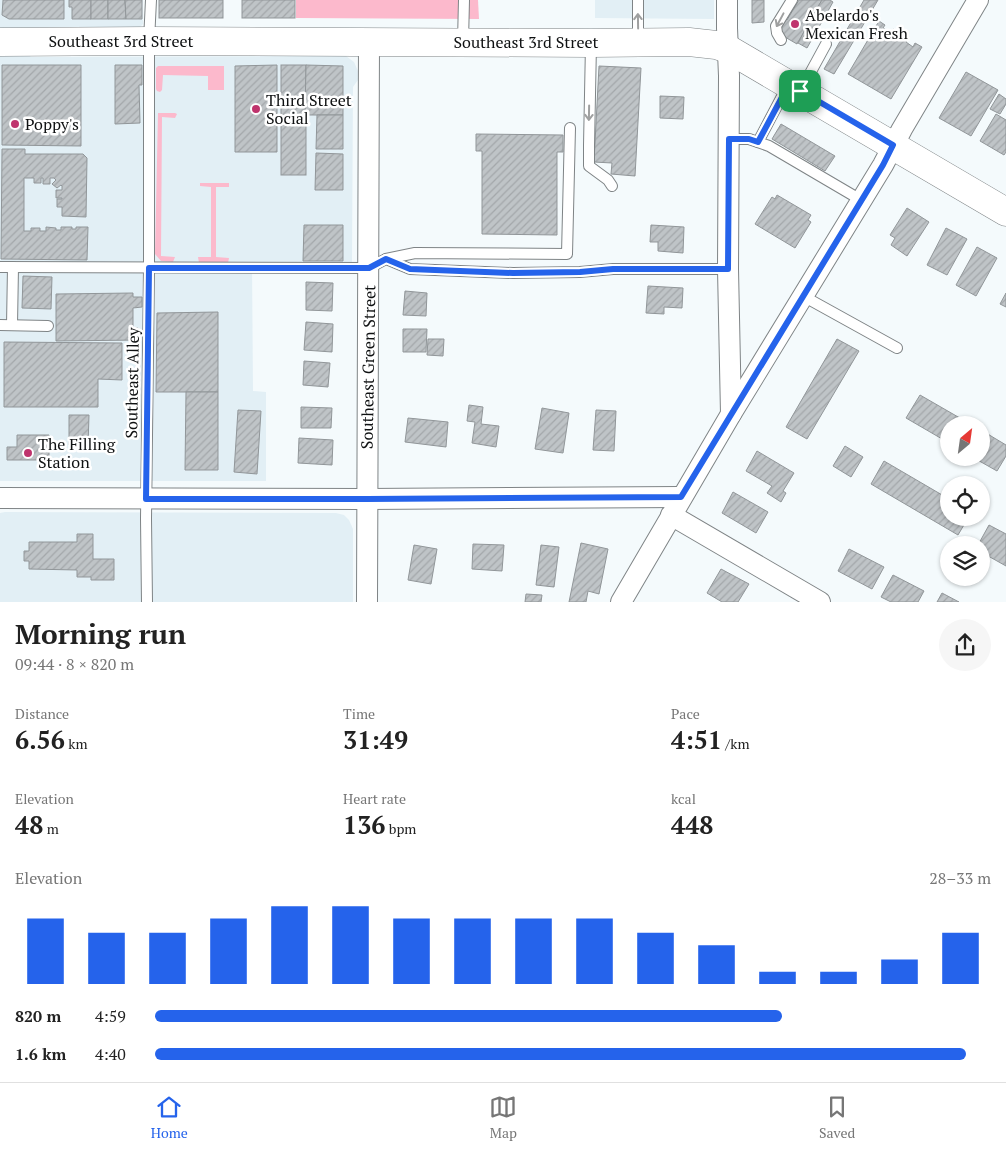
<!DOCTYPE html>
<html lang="en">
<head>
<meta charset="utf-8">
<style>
	body { margin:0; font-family:"PT Serif",serif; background:#f6f6f6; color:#222; height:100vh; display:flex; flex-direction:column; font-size:19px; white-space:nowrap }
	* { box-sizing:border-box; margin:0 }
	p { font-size:16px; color:#767676 }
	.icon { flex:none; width:28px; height:28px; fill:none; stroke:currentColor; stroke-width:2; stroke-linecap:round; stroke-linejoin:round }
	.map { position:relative; height:602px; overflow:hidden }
	.panel { display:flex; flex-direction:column; background:#fff; flex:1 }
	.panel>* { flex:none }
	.needle { width:32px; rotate:29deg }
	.tools { position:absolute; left:940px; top:416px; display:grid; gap:10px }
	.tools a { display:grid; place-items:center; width:50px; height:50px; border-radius:50%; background:#fff; box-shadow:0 1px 4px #0004; font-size:25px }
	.pin { position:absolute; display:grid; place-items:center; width:42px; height:42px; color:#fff; margin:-21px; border-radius:10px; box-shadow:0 2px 8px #0006 }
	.round { display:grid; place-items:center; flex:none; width:52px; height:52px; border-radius:26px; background:#f6f6f6 }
	.overview { display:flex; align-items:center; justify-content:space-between; height:85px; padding:0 15px }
	h1 { font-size:28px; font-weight:800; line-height:38px }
	.stats { display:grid; grid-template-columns:repeat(3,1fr); gap:8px; height:85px; padding:5px 15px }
	.stats div { display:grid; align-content:center }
	.stats b { font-size:25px; font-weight:800 }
	.stats small { font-size:14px; font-weight:400 }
	.stats p { font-size:14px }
	.chart { height:140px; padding:10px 15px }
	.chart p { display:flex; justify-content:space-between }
	.chart svg { width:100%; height:90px; margin-top:5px; stroke:#2563eb; stroke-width:6 }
	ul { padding:0 15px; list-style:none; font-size:16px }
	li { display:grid; grid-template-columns:80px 60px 1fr; align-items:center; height:38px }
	li i { height:12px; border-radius:6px; background:#2563eb }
	.dock { display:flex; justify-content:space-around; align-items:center; height:70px; border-top:1px solid #e0e0e0; background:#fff; font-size:14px; color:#767676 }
	.dock a { display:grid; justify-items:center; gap:2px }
	.dock .current { color:#2563eb }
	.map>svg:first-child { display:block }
</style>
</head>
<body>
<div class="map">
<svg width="1006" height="602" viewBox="0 0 1006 602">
	<defs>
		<pattern id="building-hatch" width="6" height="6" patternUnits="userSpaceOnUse" patternTransform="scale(1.25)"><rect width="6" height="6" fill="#bfc4c7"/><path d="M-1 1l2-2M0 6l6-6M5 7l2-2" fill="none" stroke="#a3a7aa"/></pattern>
	</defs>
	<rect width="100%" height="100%" fill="#f4fafc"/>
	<g fill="#e2eff5">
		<polygon points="0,0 143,0 143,24 140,27 34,28 29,32 2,29 0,28"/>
		<polygon points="595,0 714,0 714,19 595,18"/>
		<polygon points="328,52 342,54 346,56 354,62 358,71 358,80 353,87 352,262 252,264 253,391 266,392 266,481 0,481 0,56 2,55 26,53 31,57 322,56"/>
		<polygon points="5,512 336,513 344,515 349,520 353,529 353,602 0,602 0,513"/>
	</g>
	<g fill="#fcb9cc">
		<polygon points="296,0 478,0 479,19 296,18"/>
		<polygon points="158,66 224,66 224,90 208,90 208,76 163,75 162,90 160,92 157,91 156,89 156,68"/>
		<polygon points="158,113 175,113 177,114 175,118 162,117 161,256 175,257 173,262 161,261 155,254"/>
		<polygon points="200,183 229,183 229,187 216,187 216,257 229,258 228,263 199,263 198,257 211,257 211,187 200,186"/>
	</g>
	<g fill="url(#building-hatch)" stroke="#919699">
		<polygon points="3,0 64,0 64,19 9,19 2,15"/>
		<polygon points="69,0 91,0 91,19 72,19 72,7 69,7"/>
		<rect x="91" y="0" width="17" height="19"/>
		<polygon points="108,0 125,0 126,19 108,19"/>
		<polygon points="125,0 142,0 142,19 126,19"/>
		<rect x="159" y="0" width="64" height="18"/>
		<rect x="242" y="0" width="53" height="18"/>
		<polygon points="752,0 764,0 764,22 752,23"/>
		<polygon points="799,0 822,0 804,30 805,30 797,44 778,33 786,19 787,20"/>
		<polygon points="822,0 830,0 833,2 807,48 798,43 805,30 804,30"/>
		<polygon points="864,0 878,0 834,74 824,69"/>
		<polygon points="879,21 885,25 883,28 891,33 893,29 908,38 906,42 913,47 915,43 922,47 891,99 848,74"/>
		<polygon points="2,65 81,65 81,146 2,145"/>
		<polygon points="115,65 142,65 142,85 139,85 140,123 115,124"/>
		<polygon points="277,65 277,152 235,152 235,66"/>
		<rect x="281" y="65" width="25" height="110"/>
		<polygon points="306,65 343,66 343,115 305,115"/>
		<polygon points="599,66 641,68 635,176 611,174 612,163 594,162"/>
		<polygon points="966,72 998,90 971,136 939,118"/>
		<polygon points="999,94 1006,99 1006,104 1000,114 990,109"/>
		<polygon points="660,96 684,97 683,119 660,118"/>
		<polygon points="996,114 1006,120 1006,152 1004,155 980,141"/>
		<polygon points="317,115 343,115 343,149 316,149"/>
		<polygon points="781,124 835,156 825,171 772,139"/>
		<polygon points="476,134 563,135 563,152 557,152 557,235 482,234 482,151 476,151"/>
		<polygon points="2,149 25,149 25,154 83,154 87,158 86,217 62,216 62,207 57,207 57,199 62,199 62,198 56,198 56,190 62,190 62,186 61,185 57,188 52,184 56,180 54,178 50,178 50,184 43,184 43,178 41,178 41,183 34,183 34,178 24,178 24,231 31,231 31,228 40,228 40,231 46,231 46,227 56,228 56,230 61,230 61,227 72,227 72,229 76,229 76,227 88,227 87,260 1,259"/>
		<polygon points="316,153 343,154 343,190 315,190"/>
		<polygon points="777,195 811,215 808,220 811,222 795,248 755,224 772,197 775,199"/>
		<polygon points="907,208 929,222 907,256 891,245 895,238 890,235"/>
		<polygon points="304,225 343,225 343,261 303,261"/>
		<polygon points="651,225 684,227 683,253 658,251 658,242 650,242"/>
		<polygon points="946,228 967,239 947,275 927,265"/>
		<polygon points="977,247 997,258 976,296 956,285"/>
		<polygon points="23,276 52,277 51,309 22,308"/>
		<polygon points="306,282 333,283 332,311 306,310"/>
		<polygon points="648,286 683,288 682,308 664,307 664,314 646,313"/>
		<polygon points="405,291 427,293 426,316 403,315"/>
		<polygon points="133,293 133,297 142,297 142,307 133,308 133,328 138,328 139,340 56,341 56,294"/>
		<polygon points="1006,293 1006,307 1000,304"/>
		<polygon points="218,312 218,392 156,392 157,313"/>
		<polygon points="306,322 333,324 332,352 304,350"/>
		<polygon points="403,329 427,329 426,352 403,352"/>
		<polygon points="428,339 444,339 443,356 427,355"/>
		<polygon points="837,339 859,351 807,439 786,427"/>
		<polygon points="4,342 122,343 122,380 98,379 98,407 4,407"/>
		<polygon points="304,361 330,363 328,387 303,385"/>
		<polygon points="186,392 218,392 218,470 185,470"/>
		<polygon points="920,395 972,425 949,425 949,443 906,418"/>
		<polygon points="469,405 483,407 481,424 499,426 496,447 472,443 475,422 467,421"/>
		<polygon points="301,407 332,408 331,428 301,428"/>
		<polygon points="542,408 569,413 563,453 535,449"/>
		<polygon points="238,410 261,411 257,474 234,472"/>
		<polygon points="596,410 616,411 614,451 593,450"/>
		<polygon points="69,415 89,415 88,446 69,445"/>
		<polygon points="408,418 448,422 446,447 405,442"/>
		<polygon points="981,430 1006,445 1006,456 997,471 974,458 981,458"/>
		<polygon points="17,435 49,435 49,460 7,460 7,447 17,447"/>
		<polygon points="299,438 333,440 332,465 298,463"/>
		<polygon points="845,446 863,457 851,477 833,466"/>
		<polygon points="757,451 794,473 783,491 786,493 781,502 767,493 772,486 746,471"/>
		<polygon points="884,461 949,499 949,518 968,518 958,535 871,484"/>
		<polygon points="733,492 768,512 756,533 722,513"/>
		<polygon points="989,525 1006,534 1006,566 981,552 981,545 978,545"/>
		<polygon points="77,534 93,534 93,559 114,559 114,580 91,580 91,577 77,577 77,570 29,569 29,561 24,561 24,551 29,551 29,542 77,542"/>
		<polygon points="581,543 608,549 599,594 588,591 586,602 569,602"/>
		<polygon points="473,544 504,545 502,571 472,569"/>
		<polygon points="414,545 437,549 431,584 408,580"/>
		<polygon points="541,545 559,547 554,587 536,585"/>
		<polygon points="849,549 884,567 872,589 838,571"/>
		<polygon points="721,569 749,584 738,602 722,602 707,593"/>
		<polygon points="893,575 924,591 918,602 891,602 881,597"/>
		<polygon points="942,593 959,602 937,602"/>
		<polygon points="526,594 542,595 541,602 525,602"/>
	</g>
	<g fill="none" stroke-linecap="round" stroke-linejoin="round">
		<g stroke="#7f8486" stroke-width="12">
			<g id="service">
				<polyline points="638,0 638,42"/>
				<polyline points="781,40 777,33 776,26 792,0"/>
				<polyline points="463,41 464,0"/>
				<polyline points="591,44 589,145 589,166 608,180 612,186"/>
				<polyline points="801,90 826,44"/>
				<polyline points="729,139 749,139 769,146 861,200"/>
				<polyline points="758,142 788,85"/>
				<polyline points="386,259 415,253 567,254 570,128"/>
				<polyline points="0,267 369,268 386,259 410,269 513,273 580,272 613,269 728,269"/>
				<polyline points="803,296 897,348"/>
				<polyline points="0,325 48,326"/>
				<polyline points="12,325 13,267"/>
				<polyline points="147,602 146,519 149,268 149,41 151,0"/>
			</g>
		</g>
		<g stroke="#7f8486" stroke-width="22">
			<g id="minor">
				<polyline points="727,0 727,28 729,76 728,269 731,414"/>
				<polyline points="0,498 367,499 681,497"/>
				<polyline points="671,515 820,602"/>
				<polyline points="367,602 369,42"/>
				<polyline points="621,602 731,414 883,165 902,129 978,0"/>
			</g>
		</g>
		<g stroke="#7f8486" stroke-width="29">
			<polyline id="secondary" points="0,42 150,41 591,43 689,42 716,45 728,49 1006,212"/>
		</g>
		<use href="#service" stroke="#fff" stroke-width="10"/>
		<use href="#minor" stroke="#fff" stroke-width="20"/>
		<use href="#secondary" stroke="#fff" stroke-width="28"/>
	</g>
	<defs><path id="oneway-shaft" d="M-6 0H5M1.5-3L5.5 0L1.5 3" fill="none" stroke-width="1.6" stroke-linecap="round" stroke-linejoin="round" transform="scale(1.25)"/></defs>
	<g stroke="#9fa0a0">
		<use href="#oneway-shaft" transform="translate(780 20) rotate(118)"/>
		<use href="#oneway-shaft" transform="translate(638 21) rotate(-91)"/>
		<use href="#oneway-shaft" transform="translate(589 113) rotate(91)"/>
	</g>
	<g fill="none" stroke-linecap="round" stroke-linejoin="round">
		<g stroke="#fff" stroke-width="10">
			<polygon id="route" points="789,84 893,145 883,165 681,497 367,499 146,499 149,268 369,268 386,259 410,269 513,273 580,272 613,269 728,269 729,139 749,139 758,142"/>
		</g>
		<use href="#route" stroke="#2563eb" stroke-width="6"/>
	</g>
	<g fill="#bf346d" stroke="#fff" stroke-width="2">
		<circle cx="795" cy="24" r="5"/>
		<circle cx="256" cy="109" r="5"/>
		<circle cx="15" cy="124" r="5"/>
		<circle cx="28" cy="453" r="5"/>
	</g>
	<g text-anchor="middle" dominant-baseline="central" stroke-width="5" stroke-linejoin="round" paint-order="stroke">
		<g font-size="16" fill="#0f1112" stroke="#fff" text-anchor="start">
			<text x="805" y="15">Abelardo's<tspan x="805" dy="18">Mexican Fresh</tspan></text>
			<text x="266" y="100">Third Street<tspan x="266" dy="18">Social</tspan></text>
			<text x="25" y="124">Poppy's</text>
			<text x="38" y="444">The Filling<tspan x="38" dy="18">Station</tspan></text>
		</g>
		<g font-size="16" fill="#0f1112" stroke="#fff">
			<text x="121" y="41">Southeast 3rd Street</text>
			<text x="526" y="42">Southeast 3rd Street</text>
			<text transform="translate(368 367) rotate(-89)">Southeast Green Street</text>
			<text transform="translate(132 383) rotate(-89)">Southeast Alley</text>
		</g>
	</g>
</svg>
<div class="tools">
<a><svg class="needle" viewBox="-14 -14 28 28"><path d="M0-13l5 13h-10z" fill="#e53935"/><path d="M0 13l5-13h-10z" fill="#767676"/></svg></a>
<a><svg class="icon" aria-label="locate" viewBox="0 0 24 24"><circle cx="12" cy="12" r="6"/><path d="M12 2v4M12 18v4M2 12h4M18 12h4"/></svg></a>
<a><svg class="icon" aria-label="layers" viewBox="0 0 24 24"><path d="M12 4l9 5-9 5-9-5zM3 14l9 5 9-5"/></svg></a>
</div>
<div class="pin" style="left:800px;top:91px;background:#1e9e55"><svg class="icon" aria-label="arrive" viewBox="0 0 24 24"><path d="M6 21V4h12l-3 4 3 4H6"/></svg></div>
</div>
<section class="panel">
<div class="overview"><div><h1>Morning run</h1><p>09:44 · 8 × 820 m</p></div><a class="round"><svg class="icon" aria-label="share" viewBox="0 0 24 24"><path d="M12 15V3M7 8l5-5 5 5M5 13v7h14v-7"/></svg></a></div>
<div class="stats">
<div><p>Distance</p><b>6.56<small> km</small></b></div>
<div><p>Time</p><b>31:49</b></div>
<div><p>Pace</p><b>4:51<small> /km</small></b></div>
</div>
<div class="stats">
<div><p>Elevation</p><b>48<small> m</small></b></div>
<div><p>Heart rate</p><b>136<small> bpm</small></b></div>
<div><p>kcal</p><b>448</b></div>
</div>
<div class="chart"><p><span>Elevation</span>28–33 m</p>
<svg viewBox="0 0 160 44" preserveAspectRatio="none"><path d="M5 44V12M15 44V19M25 44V19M35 44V12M45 44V6M55 44V6M65 44V12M75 44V12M85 44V12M95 44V12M105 44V19M115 44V25M125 44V38M135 44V38M145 44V32M155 44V19"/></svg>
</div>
<ul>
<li><b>820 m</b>4:59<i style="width:75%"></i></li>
<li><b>1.6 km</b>4:40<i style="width:97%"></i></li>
</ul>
</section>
<nav class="dock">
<a class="current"><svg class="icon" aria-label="home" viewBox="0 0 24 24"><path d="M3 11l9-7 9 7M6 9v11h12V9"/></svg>Home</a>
<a><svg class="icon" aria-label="map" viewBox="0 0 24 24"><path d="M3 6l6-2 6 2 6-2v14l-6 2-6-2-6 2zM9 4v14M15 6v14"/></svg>Map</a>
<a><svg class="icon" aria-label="saved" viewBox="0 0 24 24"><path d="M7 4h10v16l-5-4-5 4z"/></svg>Saved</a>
</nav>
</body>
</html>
